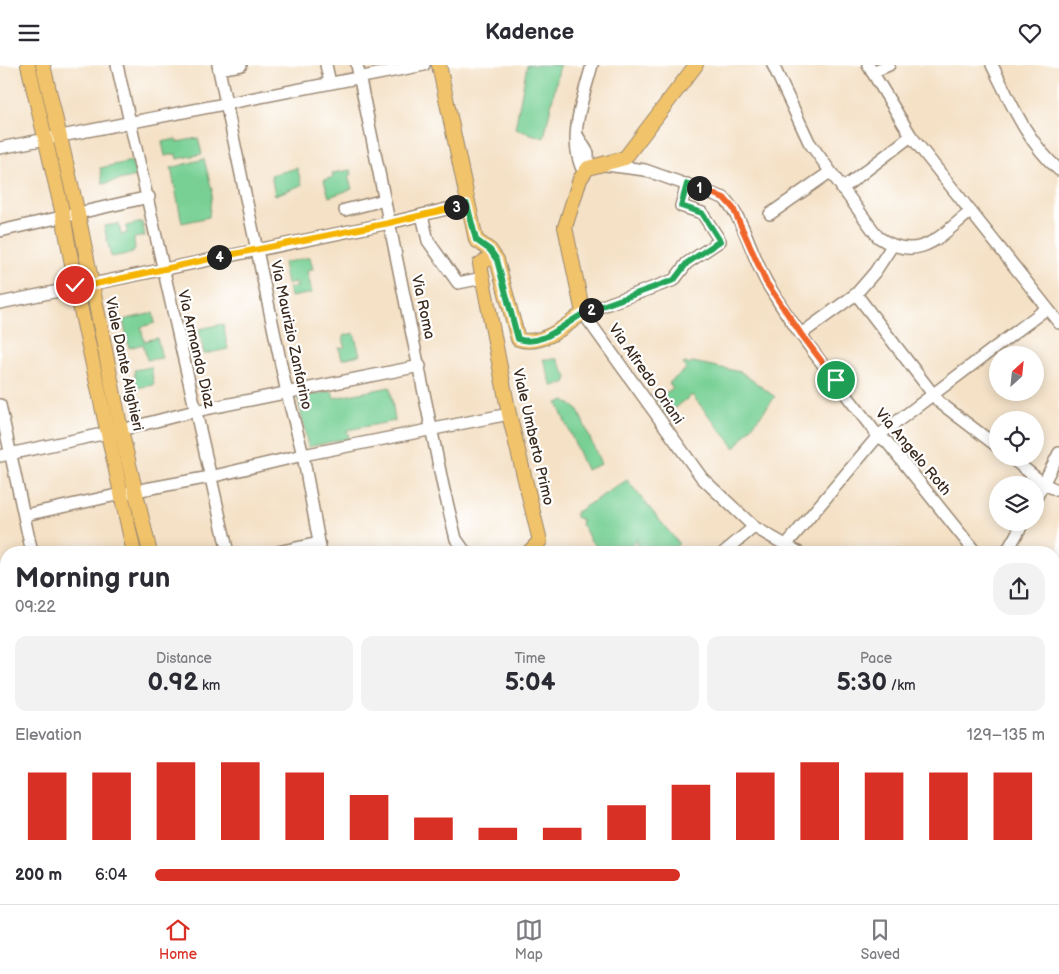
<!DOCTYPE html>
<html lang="en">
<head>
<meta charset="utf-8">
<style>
	body { margin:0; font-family:"Balsamiq Sans",sans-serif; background:#f2f2f3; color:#2b2b33; height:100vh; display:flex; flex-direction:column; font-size:19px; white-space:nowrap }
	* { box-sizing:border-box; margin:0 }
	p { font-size:16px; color:#7c7c81 }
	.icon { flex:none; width:28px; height:28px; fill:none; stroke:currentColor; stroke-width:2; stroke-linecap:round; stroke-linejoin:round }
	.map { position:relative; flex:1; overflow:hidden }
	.details { position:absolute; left:0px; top:481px; width:1060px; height:359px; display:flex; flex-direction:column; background:#fff; border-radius:20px 20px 0 0; box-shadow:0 2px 12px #0003 }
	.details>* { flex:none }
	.needle { width:32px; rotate:27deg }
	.controls { position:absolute; left:989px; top:281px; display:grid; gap:10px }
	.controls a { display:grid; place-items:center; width:55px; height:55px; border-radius:50%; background:#fff; box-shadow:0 2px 12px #0003; font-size:25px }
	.pin { position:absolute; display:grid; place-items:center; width:42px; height:42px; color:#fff; margin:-21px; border:2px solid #fff; border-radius:50%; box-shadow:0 1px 5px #0007 }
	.km { position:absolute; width:25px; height:25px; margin:-12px; border-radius:50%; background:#222; color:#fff; font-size:14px; line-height:25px; text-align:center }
	.round { display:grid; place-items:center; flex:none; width:52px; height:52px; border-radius:20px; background:#f2f2f3 }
	.summary { display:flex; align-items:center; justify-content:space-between; height:85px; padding:0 15px }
	h1 { font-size:28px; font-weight:600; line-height:38px }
	.stats { display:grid; grid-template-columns:repeat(3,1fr); gap:8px; height:85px; padding:5px 15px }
	.stats div { display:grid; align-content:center; border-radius:12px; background:#f2f2f3; text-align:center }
	.stats b { font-size:25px; font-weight:600 }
	.stats small { font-size:14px; font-weight:400 }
	.stats p { font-size:14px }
	.chart { height:140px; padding:10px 15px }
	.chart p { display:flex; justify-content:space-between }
	.chart svg { width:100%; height:90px; margin-top:5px; stroke:#d93025; stroke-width:6 }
	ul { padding:0 15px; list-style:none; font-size:16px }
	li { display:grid; grid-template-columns:80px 60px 1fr; align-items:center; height:38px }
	li i { height:12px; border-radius:6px; background:#d93025 }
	header { display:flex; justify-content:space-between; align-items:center; height:65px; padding:0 15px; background:#fff; font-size:22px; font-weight:600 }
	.tab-bar { display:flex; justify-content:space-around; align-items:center; height:70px; border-top:1px solid #e1e1e2; background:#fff; font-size:14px; color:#7c7c81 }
	.tab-bar a { display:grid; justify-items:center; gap:2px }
	.tab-bar .active { color:#d93025 }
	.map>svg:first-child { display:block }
</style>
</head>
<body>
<header><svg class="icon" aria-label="menu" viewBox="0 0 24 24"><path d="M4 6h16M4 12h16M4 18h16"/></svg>Kadence<svg class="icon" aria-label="heart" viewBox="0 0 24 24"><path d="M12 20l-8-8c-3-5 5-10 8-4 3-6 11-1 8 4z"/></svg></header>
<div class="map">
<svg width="1059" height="839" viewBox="0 0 1059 839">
	<rect width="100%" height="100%" fill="#fff"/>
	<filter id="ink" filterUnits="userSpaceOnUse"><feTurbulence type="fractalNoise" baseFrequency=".02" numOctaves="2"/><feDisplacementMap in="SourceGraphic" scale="10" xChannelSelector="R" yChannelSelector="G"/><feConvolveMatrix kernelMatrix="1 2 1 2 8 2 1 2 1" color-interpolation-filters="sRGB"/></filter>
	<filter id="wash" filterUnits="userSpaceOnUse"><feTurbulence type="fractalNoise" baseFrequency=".0096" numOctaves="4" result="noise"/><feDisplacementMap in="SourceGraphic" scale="20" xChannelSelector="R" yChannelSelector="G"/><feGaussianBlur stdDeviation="1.12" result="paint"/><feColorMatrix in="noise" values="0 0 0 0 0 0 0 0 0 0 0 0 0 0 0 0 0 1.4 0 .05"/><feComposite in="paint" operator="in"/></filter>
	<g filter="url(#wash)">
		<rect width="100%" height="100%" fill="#f4e1c6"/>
		<g fill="#78d095" stroke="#5a7d5a">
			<polygon points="527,0 560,0 544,73 515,64"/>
			<polygon points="198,73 202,89 177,94 176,89 165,91 162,77 176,74 177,77"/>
			<polygon points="204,94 212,125 209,152 182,158 171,103"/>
			<polygon points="132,96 136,111 103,119 100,103"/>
			<polygon points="297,103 302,120 275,130 271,110"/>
			<polygon points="351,105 352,109 348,111 352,124 329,132 324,115 333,112 332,108"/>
			<polygon points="142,157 145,171 134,173 135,184 133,185 133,188 111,192 104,161 119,159 121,170 127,168 126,161"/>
			<polygon points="310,192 313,205 307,206 312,228 291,232 289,223 297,222 296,217 287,219 283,198"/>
			<polygon points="153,248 155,258 141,262 144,276 157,273 162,293 147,295 143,279 129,283 123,255"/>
			<polygon points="223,259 228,284 204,289 199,264"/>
			<polygon points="354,268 360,290 342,294 339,283 345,282 343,271"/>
			<polygon points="543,294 557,294 567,312 565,318 552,321"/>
			<polygon points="693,297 741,307 775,332 735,383 692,330 666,350 656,334 673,323 669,318 686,304 683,299 686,298 689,300"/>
			<polygon points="151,302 154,320 137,323 134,305"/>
			<polygon points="390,322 395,356 347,365 349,373 308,382 298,333 332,326 334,333"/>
			<polygon points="565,335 578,345 601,399 586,405 557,338"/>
			<path d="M627 415 679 479 670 487H636L637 473C634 477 631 483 627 485 614 495 596 484 589 473 586 467 586 464 581 460L582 455 576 452 575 448Z"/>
		</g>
		<polygon fill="#62b27e" stroke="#4e6e4e" points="543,834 704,834 706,839 546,839"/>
		<polygon fill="#58c3d3" stroke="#4a7678" points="972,834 1040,834 1046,837 1045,839 982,839"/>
	</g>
	<g filter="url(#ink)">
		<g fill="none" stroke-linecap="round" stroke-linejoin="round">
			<g stroke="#988672" stroke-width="14">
				<g id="minor">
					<polyline points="117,0 228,488"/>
					<polyline points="218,0 287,328 303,390 321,488"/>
					<polyline points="326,0 330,18"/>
					<polyline points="357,0 443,421 456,474 466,488"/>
					<path d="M773 0 809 77 878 172C918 199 939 172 970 147"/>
					<polyline points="868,0 911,71 1059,258"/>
					<path d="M992 0C1011 38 1027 77 1059 105"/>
					<polyline points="219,4 241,0"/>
					<polyline points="872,7 889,0"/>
					<polyline points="577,70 588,88 588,103"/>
					<polyline points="0,83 424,0"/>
					<path d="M606 100 645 105 724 133C746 157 751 190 767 218 799 272 840 321 878 371L887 377 976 488"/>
					<path d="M584 108C566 75 583 34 592 0"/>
					<polyline points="687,119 681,141 702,148 720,176 687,198 674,215 583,248 702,413 754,462 800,488"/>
					<polyline points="842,124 911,71"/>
					<polyline points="345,145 384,135"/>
					<polyline points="770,149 830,107"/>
					<polyline points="422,150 428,176 458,218 483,213"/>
					<polyline points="0,166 149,132"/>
					<polyline points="856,229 939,337 998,382"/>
					<polyline points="0,238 389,158 467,139"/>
					<polyline points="801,269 856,229 875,207 892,181"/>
					<polyline points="0,340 32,488"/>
					<polyline points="0,391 121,365 195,346 420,301"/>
					<polyline points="1010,392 1044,419 1059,426"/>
					<polyline points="1035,435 1059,388"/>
					<polyline points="25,450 135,426 210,412 303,390 509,349"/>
					<polyline points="786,480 878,371 1046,244"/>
					<polyline points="273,488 319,478"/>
					<polyline points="723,488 754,462"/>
					<polyline points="1006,488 1023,458"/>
					<polyline points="0,546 6,545"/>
					<polyline points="1054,563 1059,564"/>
					<polyline points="1054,616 1059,621"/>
					<polyline points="0,640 6,638"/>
					<polyline points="1054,688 1059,684"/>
					<polyline points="0,797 6,796"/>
					<polyline points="114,834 115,839"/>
					<polyline points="230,834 232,839"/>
					<polyline points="856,834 861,839"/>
					<polyline points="381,839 394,834"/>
					<polyline points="795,839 801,834"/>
				</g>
			</g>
			<g stroke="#988672" stroke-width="16">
				<g id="major">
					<polyline points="28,0 63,150 76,222 134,488"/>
					<polyline points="43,0 78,149 121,365 150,488"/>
					<path d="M439 0 476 175 490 185 497 195 518 274C541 282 566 261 583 248L565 162 580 114 588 103 625 93 696 0"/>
					<polyline points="497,195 490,193 480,199 509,349 540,476 528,488"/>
					<polyline points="0,715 6,713"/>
					<polyline points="1054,832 1059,835"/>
					<polyline points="711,834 713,839"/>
				</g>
			</g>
			<use href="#minor" stroke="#fff" stroke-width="11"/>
			<use href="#major" stroke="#f1c36a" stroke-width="14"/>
		</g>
	</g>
	<g fill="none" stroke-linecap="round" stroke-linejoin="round" filter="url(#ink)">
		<g stroke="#fff" stroke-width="10">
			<polyline id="split-1" points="699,123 724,133 733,143 766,217 801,269 836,315"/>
		</g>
		<g stroke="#fff" stroke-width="10">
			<polyline id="split-2" points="591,245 674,215 687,198 720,176 702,148 681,141 687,119 699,123"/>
		</g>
		<g stroke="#fff" stroke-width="10">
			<path id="split-3" d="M456 142 467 139 476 175 490 185 497 195 518 274C546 283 567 254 591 245"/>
		</g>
		<g stroke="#fff" stroke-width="10">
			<polyline id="split-4" points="219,192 389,158 456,142"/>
		</g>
		<g stroke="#fff" stroke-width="10">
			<polyline id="split-5" points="75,220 76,222 91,220 219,192"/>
		</g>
		<use href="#split-1" stroke="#f0652b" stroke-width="6"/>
		<use href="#split-2" stroke="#22a559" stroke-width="6"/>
		<use href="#split-3" stroke="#22a559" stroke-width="6"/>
		<use href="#split-4" stroke="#f5b400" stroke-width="6"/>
		<use href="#split-5" stroke="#f5b400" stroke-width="6"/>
	</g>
	<g text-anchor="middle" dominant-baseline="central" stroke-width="4.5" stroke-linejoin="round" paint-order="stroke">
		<g font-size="15" fill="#3b2a1e" stroke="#fff">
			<text transform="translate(423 242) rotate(78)">Via Roma</text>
			<text transform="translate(291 270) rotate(78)">Via Maurizio Zanfarino</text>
			<text transform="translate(196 284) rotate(77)">Via Armando Diaz</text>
			<text transform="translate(124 299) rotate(78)">Viale Dante Alighieri</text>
			<text transform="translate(646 309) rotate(55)">Via Alfredo Oriani</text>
			<text transform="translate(533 372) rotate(77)">Viale Umberto Primo</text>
			<text transform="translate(913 387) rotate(50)">Via Angelo Roth</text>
		</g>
	</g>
</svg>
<div class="controls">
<a><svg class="needle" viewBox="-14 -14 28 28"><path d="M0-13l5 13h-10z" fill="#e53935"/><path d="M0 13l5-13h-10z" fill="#7c7c81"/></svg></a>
<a><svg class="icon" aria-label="locate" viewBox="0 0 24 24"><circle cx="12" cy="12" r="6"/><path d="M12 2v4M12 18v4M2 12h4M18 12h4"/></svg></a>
<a><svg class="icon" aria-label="layers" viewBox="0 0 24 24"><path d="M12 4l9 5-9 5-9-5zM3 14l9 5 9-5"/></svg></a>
</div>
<div class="pin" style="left:836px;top:315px;background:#1e9e55"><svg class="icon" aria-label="arrive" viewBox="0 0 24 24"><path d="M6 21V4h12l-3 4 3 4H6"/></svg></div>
<div class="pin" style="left:75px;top:220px;background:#d93025"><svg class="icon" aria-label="check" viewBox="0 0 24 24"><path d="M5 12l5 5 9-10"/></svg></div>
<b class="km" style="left:699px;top:123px">1</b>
<b class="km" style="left:591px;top:245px">2</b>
<b class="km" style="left:456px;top:142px">3</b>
<b class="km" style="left:219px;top:192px">4</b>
<section class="details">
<div class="summary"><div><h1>Morning run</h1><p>09:22</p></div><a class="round"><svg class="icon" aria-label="share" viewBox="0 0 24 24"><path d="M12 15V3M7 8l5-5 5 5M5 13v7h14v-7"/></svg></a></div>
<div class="stats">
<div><p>Distance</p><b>0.92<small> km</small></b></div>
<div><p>Time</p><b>5:04</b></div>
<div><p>Pace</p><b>5:30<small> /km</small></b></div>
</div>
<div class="chart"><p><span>Elevation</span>129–135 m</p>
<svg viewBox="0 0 160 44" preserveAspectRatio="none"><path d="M5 44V11M15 44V11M25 44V6M35 44V6M45 44V11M55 44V22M65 44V33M75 44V38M85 44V38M95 44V27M105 44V17M115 44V11M125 44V6M135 44V11M145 44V11M155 44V11"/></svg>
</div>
<ul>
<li><b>200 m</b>6:04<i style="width:59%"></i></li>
</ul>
</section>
</div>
<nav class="tab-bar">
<a class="active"><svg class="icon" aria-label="home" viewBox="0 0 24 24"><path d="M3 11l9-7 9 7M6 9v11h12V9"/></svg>Home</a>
<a><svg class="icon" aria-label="map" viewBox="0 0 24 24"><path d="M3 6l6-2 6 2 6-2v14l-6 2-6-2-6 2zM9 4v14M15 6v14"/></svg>Map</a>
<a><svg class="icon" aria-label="saved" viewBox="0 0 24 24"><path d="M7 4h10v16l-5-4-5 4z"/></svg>Saved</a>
</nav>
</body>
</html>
